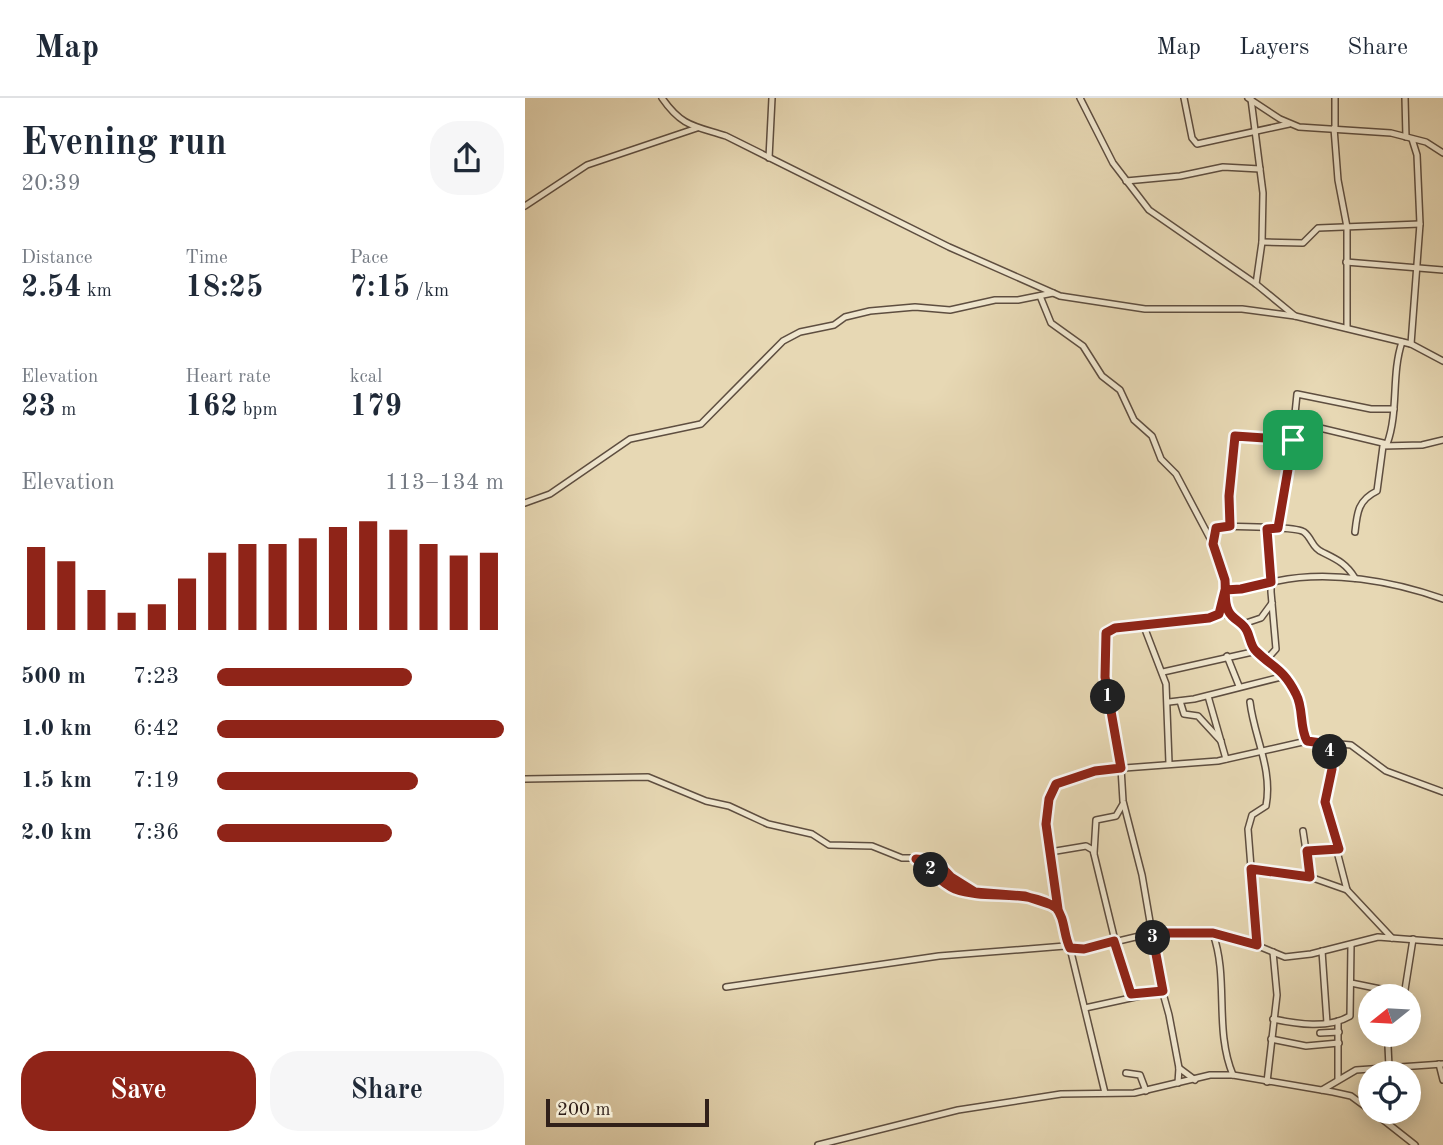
<!DOCTYPE html>
<html lang="en">
<head>
<meta charset="utf-8">
<style>
	body { margin:0; font-family:"Old Standard TT",serif; background:#f6f6f7; color:#1f2937; height:100vh; display:flex; flex-direction:column; font-size:26px; white-space:nowrap }
	* { box-sizing:border-box; margin:0 }
	p { font-size:23px; color:#747a83 }
	.icon { flex:none; width:38px; height:38px; fill:none; stroke:currentColor; stroke-width:2; stroke-linecap:round; stroke-linejoin:round }
	.map { position:relative; flex:1; overflow:hidden }
	.details { display:flex; flex-direction:column; background:#fff; width:525px }
	.details>* { flex:none }
	.needle { width:46px; rotate:252deg }
	.controls { position:absolute; left:833px; top:886px; display:grid; gap:14px }
	.controls a { display:grid; place-items:center; width:63px; height:63px; border-radius:50%; background:#fff; box-shadow:0 4px 18px #0003; font-size:35px }
	.scale { position:absolute; left:21px; bottom:18px; width:163px; box-sizing:border-box; padding-left:7px; border:4px solid #312019; border-top:0; font-size:19px; line-height:24px; white-space:nowrap; color:#312019; -webkit-text-stroke:5px #efe6ce; paint-order:stroke }
	.pin { position:absolute; display:grid; place-items:center; width:60px; height:60px; color:#fff; margin:-30px; border-radius:14px; box-shadow:0 4px 10px #0006 }
	.km { position:absolute; width:35px; height:35px; margin:-18px; border-radius:50%; background:#222; color:#fff; font-size:19px; line-height:35px; text-align:center }
	.round { display:grid; place-items:center; flex:none; width:74px; height:74px; border-radius:28px; background:#f6f6f7 }
	.overview { display:flex; align-items:center; justify-content:space-between; height:119px; padding:0 21px }
	h1 { font-size:38px; font-weight:700; line-height:52px }
	.metrics { display:grid; grid-template-columns:repeat(3,1fr); gap:10px; height:119px; padding:7px 21px }
	.metrics div { display:grid; align-content:center }
	.metrics b { font-size:30px; font-weight:700 }
	.metrics small { font-size:19px; font-weight:400 }
	.metrics p { font-size:19px }
	.chart { height:196px; padding:14px 21px }
	.chart p { display:flex; justify-content:space-between }
	.chart svg { width:100%; height:126px; margin-top:7px; stroke:#8f2418; stroke-width:6 }
	.cta { display:flex; gap:14px; margin-top:auto; padding:14px 21px }
	.cta a { flex:1; height:80px; border-radius:28px; background:#8f2418; color:#fff; font-size:28px; font-weight:700; line-height:80px; text-align:center }
	.cta a+a { background:#f6f6f7; color:#1f2937 }
	ul { padding:0 21px; list-style:none; font-size:23px }
	li { display:grid; grid-template-columns:112px 84px 1fr; align-items:center; height:52px }
	li i { height:18px; border-radius:9px; background:#8f2418 }
	header { display:flex; align-items:center; gap:42px; box-sizing:border-box; height:98px; padding:0 35px; background:#fff; border-bottom:2px solid #e0e1e3 }
	header strong { font-size:33px }
	nav { display:flex; gap:38px; margin-inline-start:auto; font-size:24px }
	main { display:flex; flex:1; min-height:0 }
	.map>svg:first-child { display:block }
</style>
</head>
<body>
<header>
<strong>Map</strong>
<nav><a>Map</a><a>Layers</a><a>Share</a></nav>
</header>
<main>
<section class="details">
<div class="overview"><div><h1>Evening run</h1><p>20:39</p></div><a class="round"><svg class="icon" aria-label="share" viewBox="0 0 24 24"><path d="M12 15V3M7 8l5-5 5 5M5 13v7h14v-7"/></svg></a></div>
<div class="metrics">
<div><p>Distance</p><b>2.54<small> km</small></b></div>
<div><p>Time</p><b>18:25</b></div>
<div><p>Pace</p><b>7:15<small> /km</small></b></div>
</div>
<div class="metrics">
<div><p>Elevation</p><b>23<small> m</small></b></div>
<div><p>Heart rate</p><b>162<small> bpm</small></b></div>
<div><p>kcal</p><b>179</b></div>
</div>
<div class="chart"><p><span>Elevation</span>113–134 m</p>
<svg viewBox="0 0 160 44" preserveAspectRatio="none"><path d="M5 44V15M15 44V20M25 44V30M35 44V38M45 44V35M55 44V26M65 44V17M75 44V14M85 44V14M95 44V12M105 44V8M115 44V6M125 44V9M135 44V14M145 44V18M155 44V17"/></svg>
</div>
<ul>
<li><b>500 m</b>7:23<i style="width:68%"></i></li>
<li><b>1.0 km</b>6:42<i style="width:100%"></i></li>
<li><b>1.5 km</b>7:19<i style="width:70%"></i></li>
<li><b>2.0 km</b>7:36<i style="width:61%"></i></li>
</ul>
<div class="cta"><a>Save</a><a>Share</a></div>
</section>
<div class="map">
<svg width="918" height="1047" viewBox="0 0 918 1047">
	<rect width="100%" height="100%" fill="#e7d8b4"/>
	<filter id="stains"><feTurbulence type="fractalNoise" baseFrequency=".00286" numOctaves="4"/><feColorMatrix values="0 0 0 0 .2 0 0 0 0 .09 0 0 0 0 .02 0 0 0 .5 -.17"/></filter>
	<radialGradient id="worn" r=".72"><stop offset=".6" stop-color="#630" stop-opacity="0"/><stop offset="1" stop-color="#630" stop-opacity=".3"/></radialGradient>
	<g fill="none" stroke-linecap="round" stroke-linejoin="round">
		<g stroke="#5e4e40" stroke-width="8">
			<g id="street">
				<path d="M137 0C157 29 170 28 201 38L424 149 535 198 620 211H717L770 218 886 246 918 263"/>
				<polyline points="555,0 588,65 624,112 731,186 770,218"/>
				<polyline points="659,0 667,40 672,46 764,26"/>
				<polyline points="723,0 755,21 774,29 866,35 901,44 918,55"/>
				<polyline points="810,0 810,30"/>
				<polyline points="880,0 881,39"/>
				<polyline points="726,1 738,95 737,144 731,186"/>
				<polyline points="809,30 813,82 822,129 822,230"/>
				<polyline points="244,60 247,0"/>
				<polyline points="601,83 655,78 698,69 735,71"/>
				<polyline points="0,108 62,67 172,30"/>
				<polyline points="737,144 778,145 793,130 895,126"/>
				<polyline points="821,164 918,172"/>
				<polyline points="515,198 526,225 558,248 577,278 595,292 609,322 627,338 636,361 651,376 688,446 700,482 705,516 719,528 731,553 757,572 767,589 776,608 782,643 826,647 861,673 918,694"/>
				<polyline points="886,246 895,126 892,57 887,41"/>
				<path d="M795 330 862 346C874 313 866 277 877 244"/>
				<polyline points="0,405 25,396 105,341 176,326 258,243 275,234 309,227 320,219 345,213 390,209 425,212 470,202 493,202 528,195"/>
				<polyline points="705,428 705,384 710,339 768,342"/>
				<polyline points="753,430 763,385 772,296 846,311 869,311"/>
				<polyline points="742,431 746,486"/>
				<path d="M830 434C832 415 833 402 852 393L858 348 897 347 918 342"/>
				<path d="M688 446 693 428C708 429 771 428 779 434 787 440 787 450 797 454 811 461 821 465 830 480"/>
				<polyline points="700,492 746,484"/>
				<polyline points="694,516 699,499"/>
				<polyline points="618,526 641,586 644,665"/>
				<polyline points="718,526 736,520 747,505"/>
				<polyline points="702,558 714,588"/>
				<path d="M742 561 751 551 746 494V486L752 483C805 472 868 483 918 501"/>
				<polyline points="638,574 732,553"/>
				<polyline points="683,598 701,661"/>
				<polyline points="655,603 659,616 673,618 696,643"/>
				<polyline points="644,604 669,601 760,578"/>
				<path d="M725 604C729 639 748 671 741 708L727 717 723 731 732 847"/>
				<polyline points="804,646 807,671 801,711 822,792 867,840"/>
				<polyline points="0,681 123,679 181,703 204,708 243,726 287,736 304,747 347,748 377,760 391,760 429,790 500,798 530,808 537,820 545,850 560,851 627,835 688,836 721,843 760,859 786,856 853,839 918,844"/>
				<polyline points="778,733 785,779"/>
				<polyline points="782,753 814,751"/>
				<polyline points="525,754 561,748 568,752 602,892 612,898"/>
				<polyline points="569,755 571,722 591,718 598,706"/>
				<polyline points="392,760 411,763 426,779 450,794"/>
				<polyline points="726,771 785,779 822,792"/>
				<path d="M533 811C526 771 512 721 533 685L586 671 693 663 782 643"/>
				<path d="M688 836C704 880 689 932 708 977"/>
				<polyline points="797,853 802,925"/>
				<polyline points="826,885 880,896"/>
				<polyline points="201,889 414,858 540,848 545,850 580,995"/>
				<polyline points="879,898 888,841"/>
				<polyline points="560,910 638,893"/>
				<path d="M748 921C772 926 803 931 825 918L826 847"/>
				<polyline points="813,923 813,981"/>
				<polyline points="795,935 814,934"/>
				<polyline points="746,941 781,948 814,945"/>
				<polyline points="914,966 918,982"/>
				<polyline points="864,969 863,948 866,936"/>
				<polyline points="654,970 670,982"/>
				<polyline points="601,975 615,977 621,993"/>
				<polyline points="742,984 752,897 748,854"/>
				<polyline points="653,985 654,970 644,917 636,888 617,777 598,703 596,670 580,579 580,538 590,529 705,516"/>
				<polyline points="797,992 831,972 918,966"/>
				<polyline points="847,1013 890,1047"/>
				<polyline points="293,1047 433,1012 536,996 609,995 685,977 708,977 808,994 826,998 845,1012"/>
			</g>
		</g>
		<use href="#street" stroke="#efe6ce" stroke-width="5"/>
	</g>
	<g fill="none" stroke-linecap="round" stroke-linejoin="round">
		<g stroke="#fff" stroke-width="14">
			<path id="route" d="M768 342 753 430 742 431 746 484 716 491 700 492 694 516 684 520 590 530 581 535 580 579 596 670 570 673 531 686 524 701 521 726 533 811C501 789 464 803 430 791 415 785 405 770 391 761L411 763 426 779 450 794 500 798 530 808C541 821 538 837 545 850L559 851 589 843 606 896 638 893 627 835H688L732 847 726 771 785 779 782 753 814 751 800 704 807 671 804 646 782 643C774 628 779 611 771 596 758 570 748 570 731 553 726 549 725 539 722 533 719 526 713 524 707 518 698 509 701 494 700 482L688 446 691 430 705 428 704 398 710 338 768 342"/>
		</g>
		<use href="#route" stroke="#8f2418" stroke-width="9"/>
	</g>
	<rect width="100%" height="100%" filter="url(#stains)"/>
	<rect width="100%" height="100%" fill="url(#worn)"/>
</svg>
<div class="controls">
<a><svg class="needle" viewBox="-14 -14 28 28"><path d="M0-13l5 13h-10z" fill="#e53935"/><path d="M0 13l5-13h-10z" fill="#747a83"/></svg></a>
<a><svg class="icon" aria-label="locate" viewBox="0 0 24 24"><circle cx="12" cy="12" r="6"/><path d="M12 2v4M12 18v4M2 12h4M18 12h4"/></svg></a>
</div>
<div class="scale">200 m</div>
<div class="pin" style="left:768px;top:342px;background:#1e9e55"><svg class="icon" aria-label="arrive" viewBox="0 0 24 24"><path d="M6 21V4h12l-3 4 3 4H6"/></svg></div>
<b class="km" style="left:583px;top:599px">1</b>
<b class="km" style="left:406px;top:772px">2</b>
<b class="km" style="left:628px;top:840px">3</b>
<b class="km" style="left:805px;top:654px">4</b>
</div>
</main>
</body>
</html>
